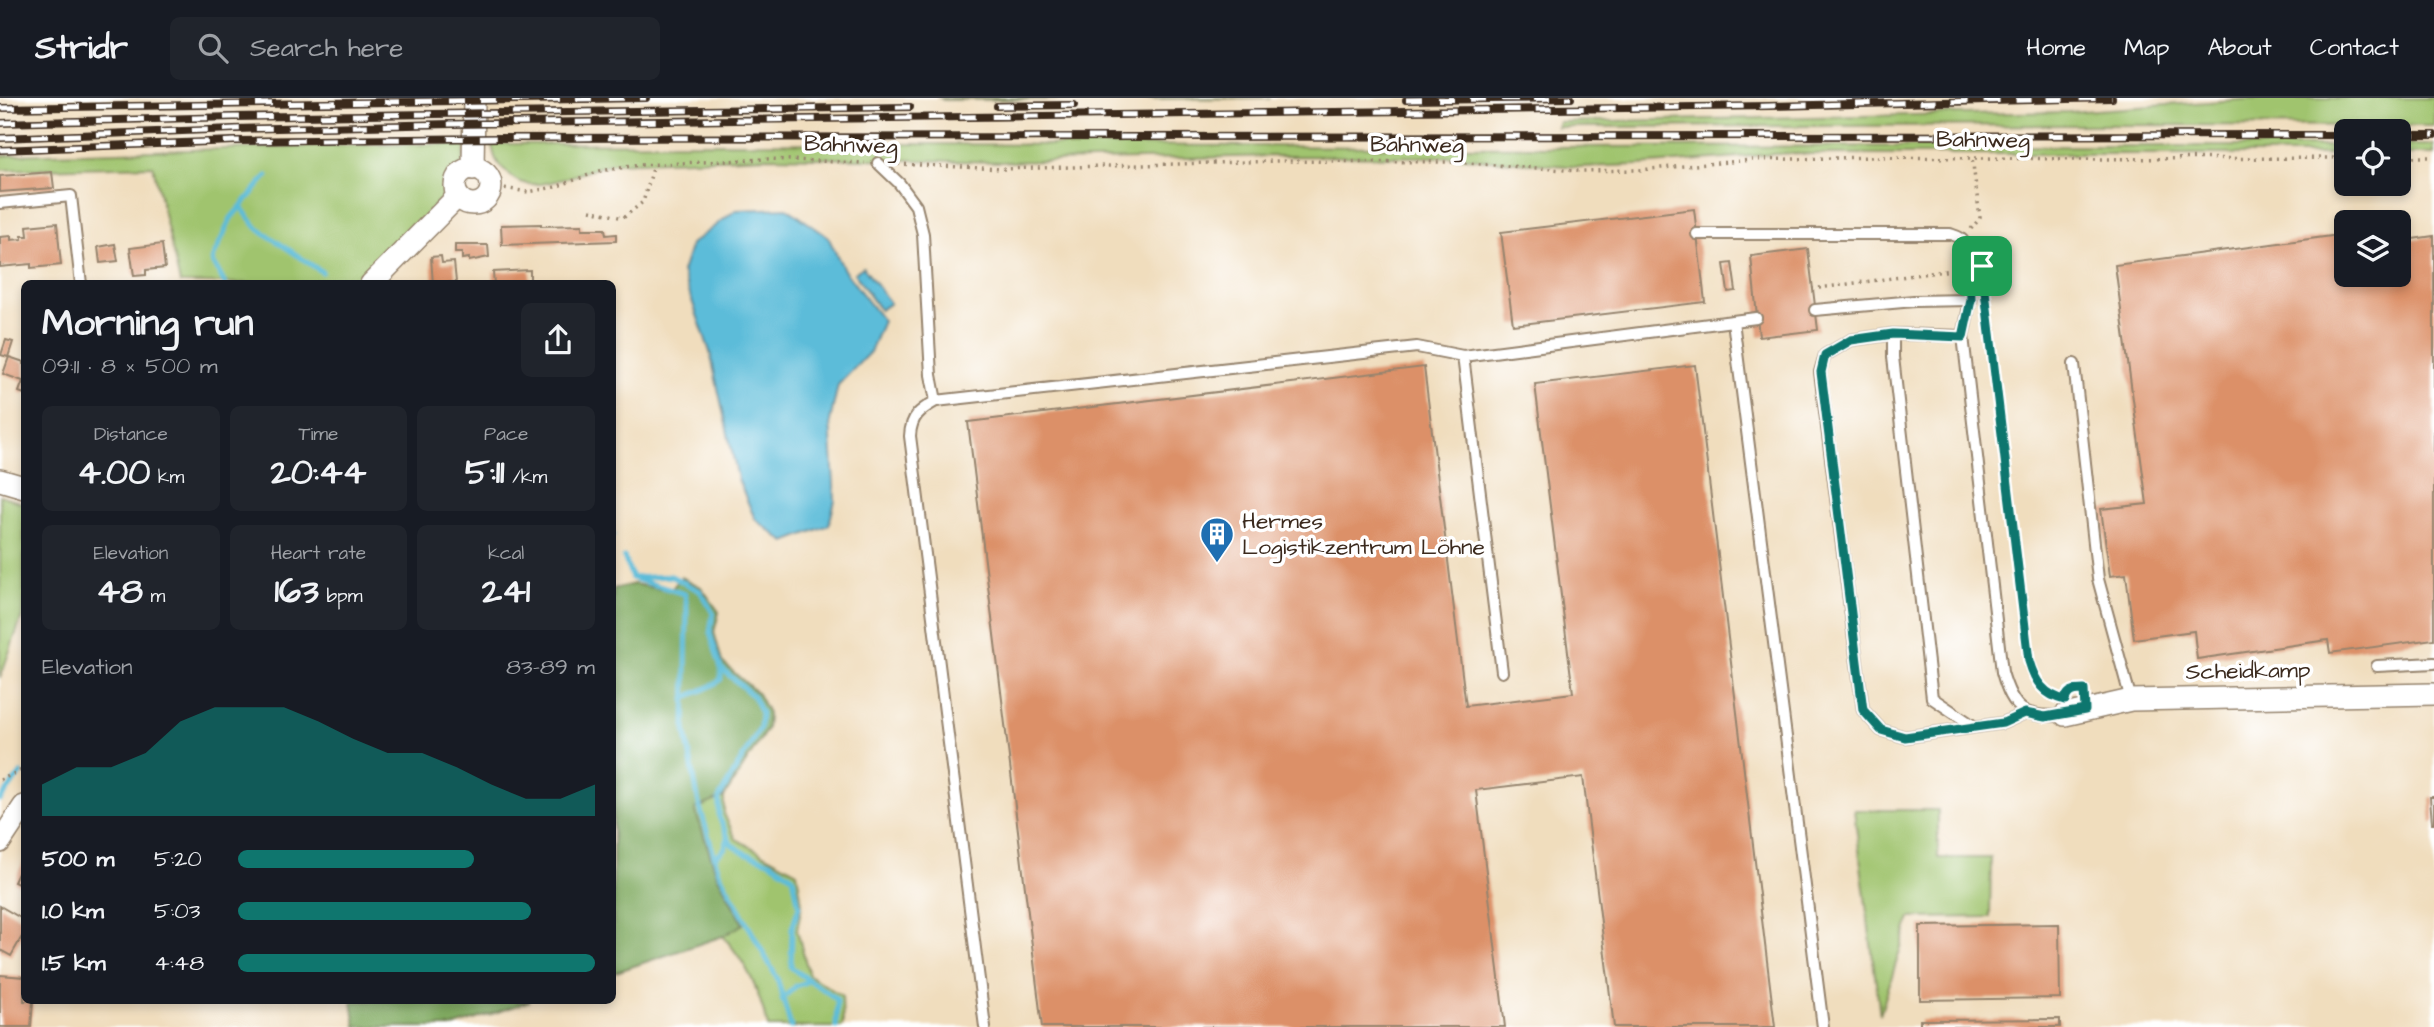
<!DOCTYPE html>
<html lang="en">
<head>
<meta charset="utf-8">
<style>
	body { margin:0; font-family:"Architects Daughter",sans-serif; background:#20242c; color:#f1f3f6; height:100vh; display:flex; flex-direction:column; font-size:26px; white-space:nowrap }
	* { box-sizing:border-box; margin:0 }
	p { font-size:23px; color:#9ea1a6 }
	.icon { flex:none; width:38px; height:38px; fill:none; stroke:currentColor; stroke-width:2; stroke-linecap:round; stroke-linejoin:round }
	.map { position:relative; flex:1; overflow:hidden }
	.sheet { position:absolute; left:21px; top:182px; width:595px; height:724px; display:flex; flex-direction:column; background:#171b24; border-radius:10px; box-shadow:0 4px 10px #0003 }
	.sheet>* { flex:none }
	.tools { position:absolute; left:2334px; top:21px; display:grid; gap:14px }
	.tools a { display:grid; place-items:center; width:77px; height:77px; border-radius:10px; background:#171b24; box-shadow:0 4px 10px #0003; font-size:35px }
	.pin { position:absolute; display:grid; place-items:center; width:60px; height:60px; color:#fff; margin:-30px; border-radius:14px; box-shadow:0 4px 10px #0006 }
	.round { display:grid; place-items:center; flex:none; width:74px; height:74px; border-radius:10px; background:#20242c }
	.headline { display:flex; align-items:center; justify-content:space-between; height:119px; padding:0 21px }
	h1 { font-size:38px; font-weight:700; line-height:52px }
	.metrics { display:grid; grid-template-columns:repeat(3,1fr); gap:10px; height:119px; padding:7px 21px }
	.metrics div { display:grid; align-content:center; border-radius:10px; background:#20242c; text-align:center }
	.metrics b { font-size:35px; font-weight:700 }
	.metrics small { font-size:19px; font-weight:400 }
	.metrics p { font-size:19px }
	.chart { height:196px; padding:14px 21px }
	.chart p { display:flex; justify-content:space-between }
	.chart svg { width:100%; height:126px; margin-top:7px; fill:#0f766e; opacity:.7 }
	ul { padding:0 21px; list-style:none; font-size:23px }
	li { display:grid; grid-template-columns:112px 84px 1fr; align-items:center; height:52px }
	li i { height:18px; border-radius:9px; background:#0f766e }
	header { display:flex; align-items:center; gap:42px; box-sizing:border-box; height:98px; padding:0 35px; background:#171b24; border-bottom:2px solid #363941 }
	header strong { font-size:33px }
	nav { display:flex; gap:38px; margin-inline-start:auto; font-size:24px }
	.search { width:490px; height:63px; background:#20242c; display:flex; align-items:center; gap:18px; box-sizing:border-box; padding:0 24px; border-radius:10px; color:#9ea1a6; font-size:26px }
	.map>svg:first-child { display:block }
</style>
</head>
<body>
<header>
<strong>Stridr</strong>
<div class="search"><svg class="icon" aria-label="search" viewBox="0 0 24 24"><circle cx="10" cy="10" r="6"/><path d="M15 15l6 6"/></svg>Search here</div>
<nav><a>Home</a><a>Map</a><a>About</a><a>Contact</a></nav>
</header>
<div class="map">
<svg width="2434" height="929" viewBox="0 0 2434 929">
	<rect width="100%" height="100%" fill="#fff"/>
	<filter id="ink" filterUnits="userSpaceOnUse"><feTurbulence type="fractalNoise" baseFrequency=".0143" numOctaves="2"/><feDisplacementMap in="SourceGraphic" scale="14" xChannelSelector="R" yChannelSelector="G"/><feConvolveMatrix kernelMatrix="1 2 1 2 8 2 1 2 1" color-interpolation-filters="sRGB"/></filter>
	<filter id="wash" filterUnits="userSpaceOnUse"><feTurbulence type="fractalNoise" baseFrequency=".00686" numOctaves="4" result="noise"/><feDisplacementMap in="SourceGraphic" scale="28" xChannelSelector="R" yChannelSelector="G"/><feGaussianBlur stdDeviation="1.57" result="paint"/><feColorMatrix in="noise" values="0 0 0 0 0 0 0 0 0 0 0 0 0 0 0 0 0 1.4 0 .05"/><feComposite in="paint" operator="in"/></filter>
	<g filter="url(#wash)">
		<rect width="100%" height="100%" fill="#f0ddbd"/>
		<g fill="#a0c46e" stroke="#6e7746" stroke-width="2">
			<polygon points="940,0 1271,0 943,2"/>
			<polygon points="2264,0 2434,0 2434,28 2097,27 1557,29 1559,24 2069,14"/>
			<path d="M728 45 1399 49 2347 48V56H1776L1638 67 1580 69 1451 59 1279 58 1002 64 768 59 615 65C590 69 543 94 520 84 515 82 510 78 507 74 496 65 494 60 492 46Z"/>
			<polygon points="466,46 463,64 454,75 447,94 364,186 180,185 153,68 0,72 0,58 13,57 368,47"/>
			<rect x="2399" y="47" width="35" height="9"/>
			<polygon points="0,397 24,406 24,513 0,580"/>
			<path d="M724 699V716L736 741 797 774 802 806 797 832 809 877 842 898 843 926 841 929H768C758 891 749 868 723 838L743 826 717 777 695 711Z"/>
			<polygon points="1854,712 1938,712 1938,760 1991,760 1990,819 1910,820 1880,917"/>
		</g>
		<g fill="#80aa61" stroke="#5e6a40" stroke-width="2">
			<polygon points="681,479 701,489 719,514 714,534 722,564 758,596 768,615 767,631 724,699 695,711 717,777 743,826 723,838 613,875 613,491 634,486 670,493"/>
			<polygon points="352,903 530,903 453,929 356,929"/>
		</g>
		<g fill="#5bbcd9" stroke="#4b737c" stroke-width="2">
			<polygon points="787,110 828,139 844,172 883,223 870,254 838,287 830,323 835,402 829,427 785,444 755,421 738,381 710,254 682,174 691,146 736,112"/>
			<polygon points="863,169 890,205 880,212 854,175"/>
		</g>
		<g fill="none" stroke-linecap="round" stroke-linejoin="round">
			<g stroke="#5bbcd9" stroke-width="5">
				<polyline points="241,109 257,130 322,174"/>
				<polyline points="225,186 212,162 231,120 267,78"/>
				<polyline points="612,437 613,437"/>
				<polyline points="624,459 632,480 685,496 687,509 685,631 699,706 719,774 777,880 791,929"/>
				<path d="M632 480 671 478 700 493 713 515 710 535 721 570 753 598 761 615 760 630 719 700V719L731 746 745 755 771 764 793 779 799 808 792 830 791 869C806 882 822 889 837 902L836 929"/>
				<path d="M685 601C697 592 711 591 721 581V570"/>
				<polyline points="0,702 21,675"/>
				<polyline points="715,759 725,750 727,739"/>
				<polyline points="782,901 796,888 808,883"/>
			</g>
		</g>
		<g id="blocks">
			<g fill="#dc9067">
				<polygon points="52,74 54,90 0,94 0,78"/>
				<polygon points="1694,111 1705,204 1513,227 1501,134"/>
				<polygon points="57,125 61,167 31,170 31,166 0,169 0,139 11,138 11,142 22,141 22,138 28,138 27,128"/>
				<polygon points="541,126 541,128 582,127 582,131 605,131 606,137 616,136 616,143 502,147 501,127"/>
				<polygon points="2347,136 2347,177 2399,177 2399,171 2408,169 2405,142 2434,138 2434,541 2330,555 2328,542 2197,561 2194,533 2134,541 2126,476 2110,478 2101,411 2147,406 2115,167"/>
				<polygon points="115,146 118,163 100,165 98,149"/>
				<polygon points="162,146 165,170 146,172 146,177 134,178 130,150"/>
				<polygon points="455,147 488,147 489,159 469,163 469,160 462,161 462,155 455,155"/>
				<polygon points="1808,151 1818,232 1759,239 1751,158"/>
				<polygon points="441,158 442,165 454,164 456,184 433,186 431,159"/>
				<polygon points="1732,165 1736,193 1728,194 1724,166"/>
				<polygon points="530,172 530,186 494,186 493,174"/>
				<polygon points="6,242 13,244 8,259 1,257"/>
				<polygon points="9,259 24,264 24,296 19,294 23,283 3,276"/>
				<polygon points="1695,267 1775,929 1614,929 1583,679 1476,692 1505,929 1042,929 968,324 1424,269 1466,608 1573,595 1535,286"/>
				<polygon points="2430,699 2434,699 2434,725 2432,725"/>
				<polygon points="24,762 24,789 14,784"/>
				<polygon points="0,808 24,822 24,835 11,858 0,852"/>
				<polygon points="2059,826 2060,900 1920,902 1920,828"/>
				<polygon points="0,877 24,879 24,903 33,903 31,929 0,929"/>
				<polygon points="2060,921 2060,929 1920,929 1920,922"/>
			</g>
		</g>
	</g>
	<g filter="url(#ink)">
		<use href="#blocks" fill-opacity="0" stroke="#96846e" stroke-width="2"/>
		<g fill="none" stroke-linecap="round" stroke-linejoin="round">
			<g stroke="#96846e" stroke-width="14">
				<g id="lane">
					<polyline points="878,65 899,85 916,108 923,136 931,277 936,303"/>
					<polyline points="0,105 71,98 81,186"/>
					<path d="M1697 136H1950C1953 137 1957 138 1960 140 1980 155 1968 218 1963 238L2002 574C2013 613 2025 621 2065 617"/>
					<polyline points="1815,212 1914,203 1971,202"/>
					<polyline points="1733,223 1823,929"/>
					<polyline points="1893,236 1851,242 1825,257 1820,274 1863,612 1881,632 1905,639 1975,629"/>
					<polyline points="1963,238 1893,236 1893,259 1932,600 1975,629 2003,625 2025,615"/>
					<polyline points="1463,258 1502,574"/>
					<polyline points="2074,266 2098,481 2131,602"/>
					<polyline points="2377,568 2434,565"/>
					<path d="M985 929 910 338C911 318 920 312 936 303L1417 249 1463 258 1756 220"/>
				</g>
			</g>
			<g stroke="#96846e" stroke-width="24">
				<g id="street">
					<circle cx="473" cy="88" r="18"/>
					<polyline points="473,71 474,0"/>
					<polyline points="371,186 458,98"/>
					<polyline points="0,382 24,389"/>
					<polyline points="2065,617 2131,602 2434,596"/>
					<polyline points="0,744 24,708"/>
				</g>
			</g>
			<g stroke="#96846e" stroke-width="3.5" stroke-dasharray="2 5" stroke-linecap="butt">
				<polyline points="2399,59 2434,59"/>
				<polyline points="898,66 1002,71 1280,63 1454,64 1578,73 1639,72 1752,62 1874,59 2081,61 2347,60"/>
				<polyline points="491,88 528,94 555,89 600,73 639,67 767,61 865,65"/>
				<polyline points="590,112 623,120 643,104 654,67"/>
				<polyline points="1971,131 1980,120 1972,59"/>
				<polyline points="1812,191 1959,171"/>
				<path d="M1986 204 2029 563C2033 579 2041 596 2058 600"/>
				<polyline points="0,682 24,671"/>
			</g>
			<use href="#lane" stroke="#fff" stroke-width="10"/>
			<use href="#street" stroke="#fff" stroke-width="21"/>
			<g stroke="#3b2a1e" stroke-width="8">
				<g id="rail">
					<polyline points="1406,2 1571,0"/>
					<polyline points="997,8 1074,7"/>
					<polyline points="0,10 646,0"/>
					<polyline points="0,25 234,19 910,9"/>
					<polyline points="2399,37 2434,37"/>
					<polyline points="0,40 234,31 451,26 1769,8 2112,0"/>
					<polyline points="0,52 234,43 501,40 2347,37"/>
				</g>
			</g>
			<use href="#rail" stroke="#fff" stroke-width="5" stroke-dasharray="16" stroke-linecap="butt"/>
		</g>
	</g>
	<g fill="none" stroke-linecap="round" stroke-linejoin="round" filter="url(#ink)">
		<g stroke="#fff" stroke-width="14">
			<path id="route" d="M1982 168 2029 563C2035 584 2044 597 2065 602 2068 592 2075 592 2084 592L2085 612 2045 619 2025 615 2003 625 1905 639 1881 632 1863 612 1821 274 1825 257 1851 242 1893 236 1963 239 1971 202 1970 170Z"/>
		</g>
		<use href="#route" stroke="#0f766e" stroke-width="9"/>
	</g>
	<defs>
		<g id="building-pin" transform="scale(1.75)"><path d="M0 17L-7.5 6A9.5 9.5 0 1 1 7.5 6Z" fill="#1f6fb2" stroke="#fff"/><path d="M-4-6H4V6H1V3H-1V6H-4ZM-2.5-4.3h1.7v1.8h-1.7ZM.8-4.3h1.7v1.8H.8ZM-2.5-1h1.7V.8h-1.7ZM.8-1h1.7V.8H.8Z" fill="#fff"/></g>
	</defs>
	<g fill-rule="evenodd">
		<use href="#building-pin" x="1217" y="436"/>
	</g>
	<g text-anchor="middle" dominant-baseline="central" stroke-width="7" stroke-linejoin="round" paint-order="stroke">
		<g font-size="23" fill="#3b2a1e" stroke="#fff">
			<text transform="translate(1983 42) rotate(1)">Bahnweg</text>
			<text transform="translate(851 47) rotate(2)">Bahnweg</text>
			<text transform="translate(1417 47) rotate(1)">Bahnweg</text>
			<text transform="translate(2248 573) rotate(-1)">Scheidkamp</text>
		</g>
		<g font-size="23" fill="#3b2a1e" stroke="#fff" text-anchor="start">
			<text x="1242" y="423">Hermes<tspan x="1242" dy="26">Logistikzentrum Löhne</tspan></text>
		</g>
	</g>
</svg>
<div class="tools">
<a><svg class="icon" aria-label="locate" viewBox="0 0 24 24"><circle cx="12" cy="12" r="6"/><path d="M12 2v4M12 18v4M2 12h4M18 12h4"/></svg></a>
<a><svg class="icon" aria-label="layers" viewBox="0 0 24 24"><path d="M12 4l9 5-9 5-9-5zM3 14l9 5 9-5"/></svg></a>
</div>
<div class="pin" style="left:1982px;top:168px;background:#1e9e55"><svg class="icon" aria-label="arrive" viewBox="0 0 24 24"><path d="M6 21V4h12l-3 4 3 4H6"/></svg></div>
<section class="sheet">
<div class="headline"><div><h1>Morning run</h1><p>09:11 · 8 × 500 m</p></div><a class="round"><svg class="icon" aria-label="share" viewBox="0 0 24 24"><path d="M12 15V3M7 8l5-5 5 5M5 13v7h14v-7"/></svg></a></div>
<div class="metrics">
<div><p>Distance</p><b>4.00<small> km</small></b></div>
<div><p>Time</p><b>20:44</b></div>
<div><p>Pace</p><b>5:11<small> /km</small></b></div>
</div>
<div class="metrics">
<div><p>Elevation</p><b>48<small> m</small></b></div>
<div><p>Heart rate</p><b>163<small> bpm</small></b></div>
<div><p>kcal</p><b>241</b></div>
</div>
<div class="chart"><p><span>Elevation</span>83–89 m</p>
<svg viewBox="0 0 160 44" preserveAspectRatio="none"><path d="M0 44V33L10 27L20 27L30 22L40 11L50 6L60 6L70 6L80 11L90 17L100 22L110 22L120 27L130 33L140 38L150 38L160 33V44z"/></svg>
</div>
<ul>
<li><b>500 m</b>5:20<i style="width:66%"></i></li>
<li><b>1.0 km</b>5:03<i style="width:82%"></i></li>
<li><b>1.5 km</b>4:48<i style="width:100%"></i></li>
</ul>
</section>
</div>
</body>
</html>
